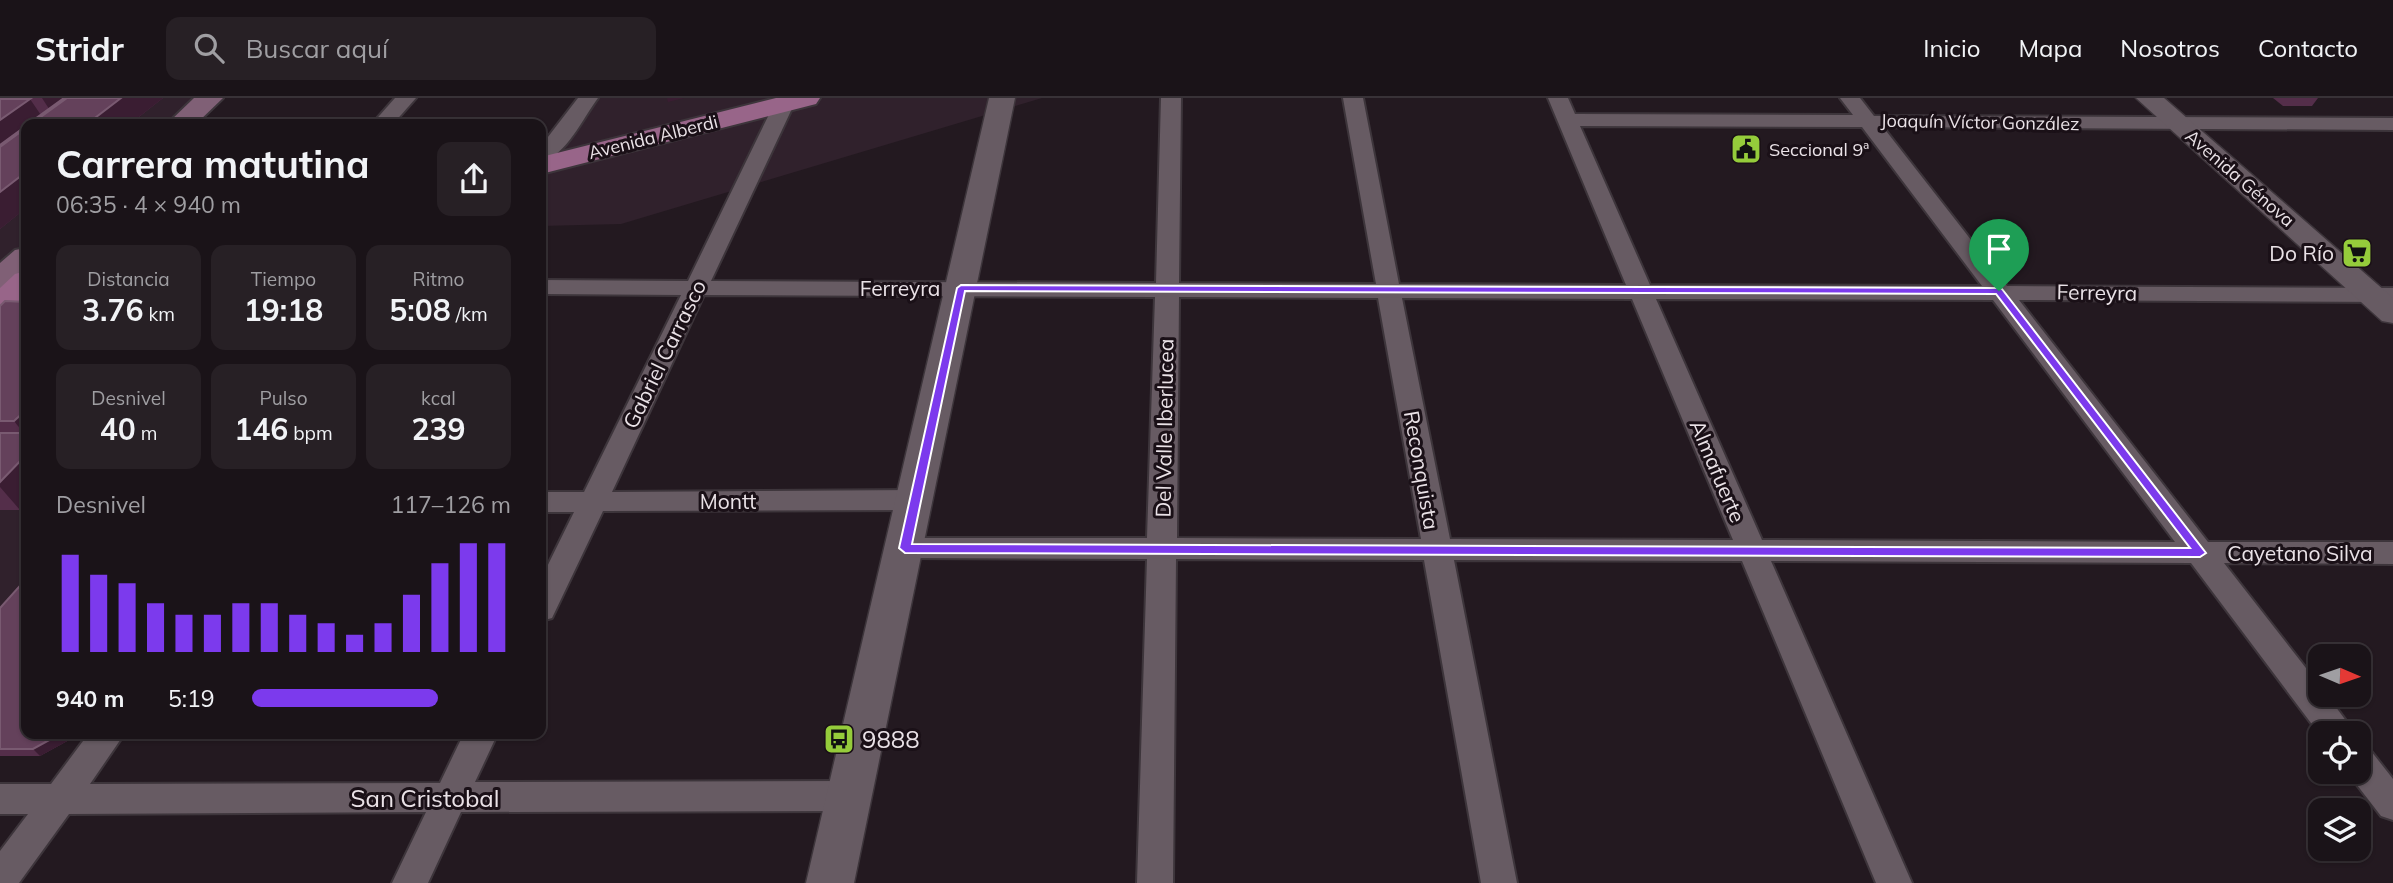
<!DOCTYPE html>
<html lang="es">
<head>
<meta charset="utf-8">
<style>
	body { margin:0; font-family:Mulish,sans-serif; background:#272025; color:#f1f3f6; height:100vh; display:flex; flex-direction:column; font-size:26px; white-space:nowrap }
	* { box-sizing:border-box; margin:0 }
	p { font-size:23px; color:#9f9ea2 }
	.icon { flex:none; width:38px; height:38px; fill:none; stroke:currentColor; stroke-width:2; stroke-linecap:round; stroke-linejoin:round }
	.map { position:relative; flex:1; overflow:hidden }
	.sheet { position:absolute; left:21px; top:21px; width:525px; height:620px; display:flex; flex-direction:column; background:#1a1318; border-radius:14px; box-shadow:0 2px 5px #0004,0 0 0 2px #383237 }
	.sheet>* { flex:none }
	.needle { width:46px; rotate:92deg }
	.controls { position:absolute; left:2308px; top:546px; display:grid; gap:14px }
	.controls a { display:grid; place-items:center; width:63px; height:63px; border-radius:14px; background:#1a1318; box-shadow:0 2px 5px #0004,0 0 0 2px #383237; font-size:35px }
	.pin { position:absolute; display:grid; place-items:center; width:60px; height:60px; color:#fff; margin:-72px -30px; border-radius:50% 50% 50% 0; rotate:-45deg; box-shadow:0 0 7px #0007 }
	.pin .icon { rotate:45deg }
	.round { display:grid; place-items:center; flex:none; width:74px; height:74px; border-radius:14px; background:#272025 }
	.head { display:flex; align-items:center; justify-content:space-between; height:119px; padding:0 35px }
	h1 { font-size:38px; font-weight:700; line-height:52px }
	.stats { display:grid; grid-template-columns:repeat(3,1fr); gap:10px; height:119px; padding:7px 35px }
	.stats div { display:grid; align-content:center; border-radius:14px; background:#272025; text-align:center }
	.stats b { font-size:30px; font-weight:700 }
	.stats small { font-size:19px; font-weight:400 }
	.stats p { font-size:19px }
	.chart { height:196px; padding:14px 35px }
	.chart p { display:flex; justify-content:space-between }
	.chart svg { width:100%; height:126px; margin-top:7px; stroke:#7c3aed; stroke-width:6 }
	ul { padding:0 35px; list-style:none; font-size:23px }
	li { display:grid; grid-template-columns:112px 84px 1fr; align-items:center; height:52px }
	li i { height:18px; border-radius:9px; background:#7c3aed }
	header { display:flex; align-items:center; gap:42px; box-sizing:border-box; height:98px; padding:0 35px; background:#1a1318; border-bottom:2px solid #383237 }
	header strong { font-size:33px }
	nav { display:flex; gap:38px; margin-inline-start:auto; font-size:24px }
	.search { width:490px; height:63px; background:#272025; display:flex; align-items:center; gap:18px; box-sizing:border-box; padding:0 24px; border-radius:14px; color:#9f9ea2; font-size:26px }
	.map>svg:first-child { display:block }
</style>
</head>
<body>
<header>
<strong>Stridr</strong>
<div class="search"><svg class="icon" aria-label="search" viewBox="0 0 24 24"><circle cx="10" cy="10" r="6"/><path d="M15 15l6 6"/></svg>Buscar aquí</div>
<nav><a>Inicio</a><a>Mapa</a><a>Nosotros</a><a>Contacto</a></nav>
</header>
<div class="map">
<svg width="2393" height="785" viewBox="0 0 2393 785">
	<rect width="100%" height="100%" fill="#231920"/>
	<g fill="#30212c">
		<polygon points="6,0 210,0 180,26 26,26 26,159 0,182 0,4"/>
		<polygon points="588,0 1042,0 621,126 541,128 541,66"/>
		<polygon points="26,217 26,635 75,635 71,641 40,658 0,658 0,240"/>
	</g>
	<g fill="none" stroke-linecap="round" stroke-linejoin="round">
		<g stroke="#3d353b" stroke-width="4">
			<g id="minor">
				<polygon points="395,0 416,0 393,26 372,26"/>
				<path d="M578 0H598C583 20 566 58 541 64V48Z"/>
				<path d="M777 0H797L711 183 1156 185 1161 0H1181L1179 185 1376 186 1343 0H1363L1399 186 1626 187 1548 0H1568L1575 16 1853 17 1840 0H1860L1874 18 2393 20V32L1883 29 2007 188 2393 190V204L2019 202 2208 444H2393V466L2224 465 2320 588V597H2327L2355 635 2320 637 2191 465 1771 463 1912 785H1876L1742 463 1454 462 1517 785H1481L1424 462 1176 461 1173 785H1137L1147 461 905 460 895 457 890 450 895 443 905 440H1147L1155 199 704 197 612 394 916 392 926 395 930 402 926 409 916 412 603 413 552 520 541 523V481L574 414H541V394H584L681 197 541 196V182L688 183ZM1580 28 1862 29 1982 188 1650 187ZM1179 199 1378 200 1421 441 1177 440ZM1402 200 1632 201 1733 442 1450 441ZM1656 201 1993 202 2175 444 1762 442Z"/>
				<polygon points="89,635 125,635 90,686 440,685 464,635 498,635 475,684 849,683 861,688 866,698 861,708 849,713 461,714 428,785 392,785 426,714 69,716 19,785 0,785 0,753 28,716 0,716 0,686 51,686"/>
				<polygon points="2359,649 2371,653 2393,681 2393,722 2381,718 2347,674 2359,674"/>
			</g>
		</g>
		<g stroke="#3d353b" stroke-width="3">
			<g id="tertiary">
				<polygon points="989,0 1015,0 854,785 806,785"/>
				<polygon points="2136,0 2164,0 2393,200 2393,225 2382,223"/>
			</g>
		</g>
		<g stroke="#3d353b" stroke-width="4">
			<g id="secondary">
				<polygon points="194,0 223,0 196,26 167,26"/>
				<polygon points="26,150 26,175 11,189 0,192 0,165 15,152"/>
			</g>
		</g>
		<g stroke="#3d353b" stroke-width="4">
			<g id="primary">
				<polygon points="776,0 820,0 816,6 541,76 541,59"/>
				<polygon points="26,173 26,201 12,215 0,218 0,190 15,176"/>
			</g>
		</g>
		<use href="#minor" fill="#675b63" fill-rule="evenodd"/>
		<use href="#tertiary" fill="#675b63" fill-rule="evenodd"/>
		<use href="#secondary" fill="#806076" fill-rule="evenodd"/>
		<use href="#primary" fill="#986589" fill-rule="evenodd"/>
	</g>
	<g fill="#542e4a">
		<polygon points="0,0 163,0 130,26 26,26 26,110 0,131"/>
		<polygon points="2273,0 2318,0 2312,8 2283,8"/>
		<polygon points="26,204 26,405 20,412 0,412 0,208"/>
		<polygon points="0,510 71,641 40,658 0,658"/>
	</g>
	<g fill="#3a1d32">
		<polygon points="42,0 76,0 53,17"/>
		<polygon points="121,0 163,0 130,26 87,26"/>
		<polygon points="667,0 684,0 668,4"/>
		<polygon points="30,1 45,23 41,26 26,26 26,37 0,57 0,22"/>
		<polygon points="26,74 26,110 0,131 0,94"/>
		<polygon points="26,312 26,338 14,323"/>
		<polygon points="26,357 26,405 20,412 0,389 0,384"/>
		<polygon points="62,635 75,635 71,641 40,658 33,651"/>
	</g>
	<g fill="#64415b" stroke="#795a71" stroke-width="2">
		<polygon points="64,0 67,0 31,26 28,26"/>
		<polygon points="67,0 121,0 87,26 31,26"/>
		<polygon points="0,1 30,1 0,22"/>
		<polygon points="26,28 26,30 0,49 0,47"/>
		<polygon points="26,30 26,74 0,94 0,49"/>
		<polygon points="5,203 26,204 26,312 14,323 0,323 0,208"/>
		<polygon points="0,335 26,335 26,357 0,384"/>
		<polygon points="26,481 26,635 62,635 33,651 0,651 0,510"/>
	</g>
	<path fill="#7c3aed" stroke="#fff" stroke-width="2" fill-rule="evenodd" d="M961 187 1999 190 2002 191 2206 455 2200 459 905 455 899 450 957 190ZM965 193 1996 196 2190 450 912 446Z"/>
	<defs>
		<g id="civic-square" transform="scale(1.575)"><rect x="-9" y="-9" width="18" height="18" rx="4" fill="#95cc3b" stroke="#1a1017"/><path d="M-.6-6.5H3V-4.5H.6V-3L4-1V1h2V6H-6V1h2V-1L-.6-3ZM-1.2 2.5V6h2.4V2.5Z" fill="#111"/></g>
		<g id="supermarket-square" transform="scale(1.575)"><rect x="-9" y="-9" width="18" height="18" rx="4" fill="#95cc3b" stroke="#1a1017"/><path d="M-6-5.5h2.5l.6 2H6L4.5 2H-2.5L-4.4-4H-6ZM-1.5 3.2a1.3 1.3 0 1 0 .1 0ZM3 3.2a1.3 1.3 0 1 0 .1 0Z" fill="#111"/></g>
		<g id="bus-square" transform="scale(1.575)"><rect x="-9" y="-9" width="18" height="18" rx="4" fill="#95cc3b" stroke="#1a1017"/><path d="M-5-6H5V4H4V6H2V4H-2V6H-4V4H-5ZM-3.5-4V0h7V-4ZM-3.5 1.2v1.5H-2V1.2ZM2 1.2v1.5H3.5V1.2Z" fill="#111"/></g>
	</defs>
	<g fill-rule="evenodd">
		<use href="#civic-square" x="1746" y="51"/>
		<use href="#supermarket-square" x="2357" y="155"/>
		<use href="#bus-square" x="839" y="641"/>
	</g>
	<g text-anchor="middle" dominant-baseline="central" stroke-width="6" stroke-linejoin="round" paint-order="stroke">
		<g font-size="18" fill="#eae2e7" stroke="#1a1017">
			<text transform="translate(1980 24) rotate(1)">Joaquín Víctor González</text>
			<text transform="translate(653 39) rotate(-14)">Avenida Alberdi</text>
			<text transform="translate(2240 80) rotate(41)">Avenida Génova</text>
		</g>
		<g font-size="18" fill="#eae2e7" stroke="#1a1017" text-anchor="start">
			<text x="1769" y="51">Seccional 9ª</text>
		</g>
		<g font-size="21" fill="#eae2e7" stroke="#1a1017" text-anchor="end">
			<text x="2334" y="155">Do Río</text>
		</g>
		<g font-size="21" fill="#eae2e7" stroke="#1a1017">
			<text x="900" y="190">Ferreyra</text>
			<text transform="translate(2097 194) rotate(1)">Ferreyra</text>
			<text transform="translate(664 256) rotate(-64)">Gabriel Carrasco</text>
			<text transform="translate(1164 330) rotate(-89)">Del Valle Iberlucea</text>
			<text transform="translate(1422 372) rotate(80)">Reconquista</text>
			<text transform="translate(1718 373) rotate(67)">Almafuerte</text>
			<text x="728" y="403">Montt</text>
			<text x="2300" y="455">Cayetano Silva</text>
		</g>
		<g font-size="24" fill="#eae2e7" stroke="#1a1017" text-anchor="start">
			<text x="862" y="641">9888</text>
		</g>
		<g font-size="24" fill="#eae2e7" stroke="#1a1017">
			<text x="425" y="700">San Cristobal</text>
		</g>
	</g>
</svg>
<div class="controls">
<a><svg class="needle" viewBox="-14 -14 28 28"><path d="M0-13l5 13h-10z" fill="#e53935"/><path d="M0 13l5-13h-10z" fill="#9f9ea2"/></svg></a>
<a><svg class="icon" aria-label="locate" viewBox="0 0 24 24"><circle cx="12" cy="12" r="6"/><path d="M12 2v4M12 18v4M2 12h4M18 12h4"/></svg></a>
<a><svg class="icon" aria-label="layers" viewBox="0 0 24 24"><path d="M12 4l9 5-9 5-9-5zM3 14l9 5 9-5"/></svg></a>
</div>
<div class="pin" style="left:1999px;top:193px;background:#1e9e55"><svg class="icon" aria-label="arrive" viewBox="0 0 24 24"><path d="M6 21V4h12l-3 4 3 4H6"/></svg></div>
<section class="sheet">
<div class="head"><div><h1>Carrera matutina</h1><p>06:35 · 4 × 940 m</p></div><a class="round"><svg class="icon" aria-label="share" viewBox="0 0 24 24"><path d="M12 15V3M7 8l5-5 5 5M5 13v7h14v-7"/></svg></a></div>
<div class="stats">
<div><p>Distancia</p><b>3.76<small> km</small></b></div>
<div><p>Tiempo</p><b>19:18</b></div>
<div><p>Ritmo</p><b>5:08<small> /km</small></b></div>
</div>
<div class="stats">
<div><p>Desnivel</p><b>40<small> m</small></b></div>
<div><p>Pulso</p><b>146<small> bpm</small></b></div>
<div><p>kcal</p><b>239</b></div>
</div>
<div class="chart"><p><span>Desnivel</span>117–126 m</p>
<svg viewBox="0 0 160 44" preserveAspectRatio="none"><path d="M5 44V10M15 44V17M25 44V20M35 44V27M45 44V31M55 44V31M65 44V27M75 44V27M85 44V31M95 44V34M105 44V38M115 44V34M125 44V24M135 44V13M145 44V6M155 44V6"/></svg>
</div>
<ul>
<li><b>940 m</b>5:19<i style="width:72%"></i></li>
</ul>
</section>
</div>
</body>
</html>
